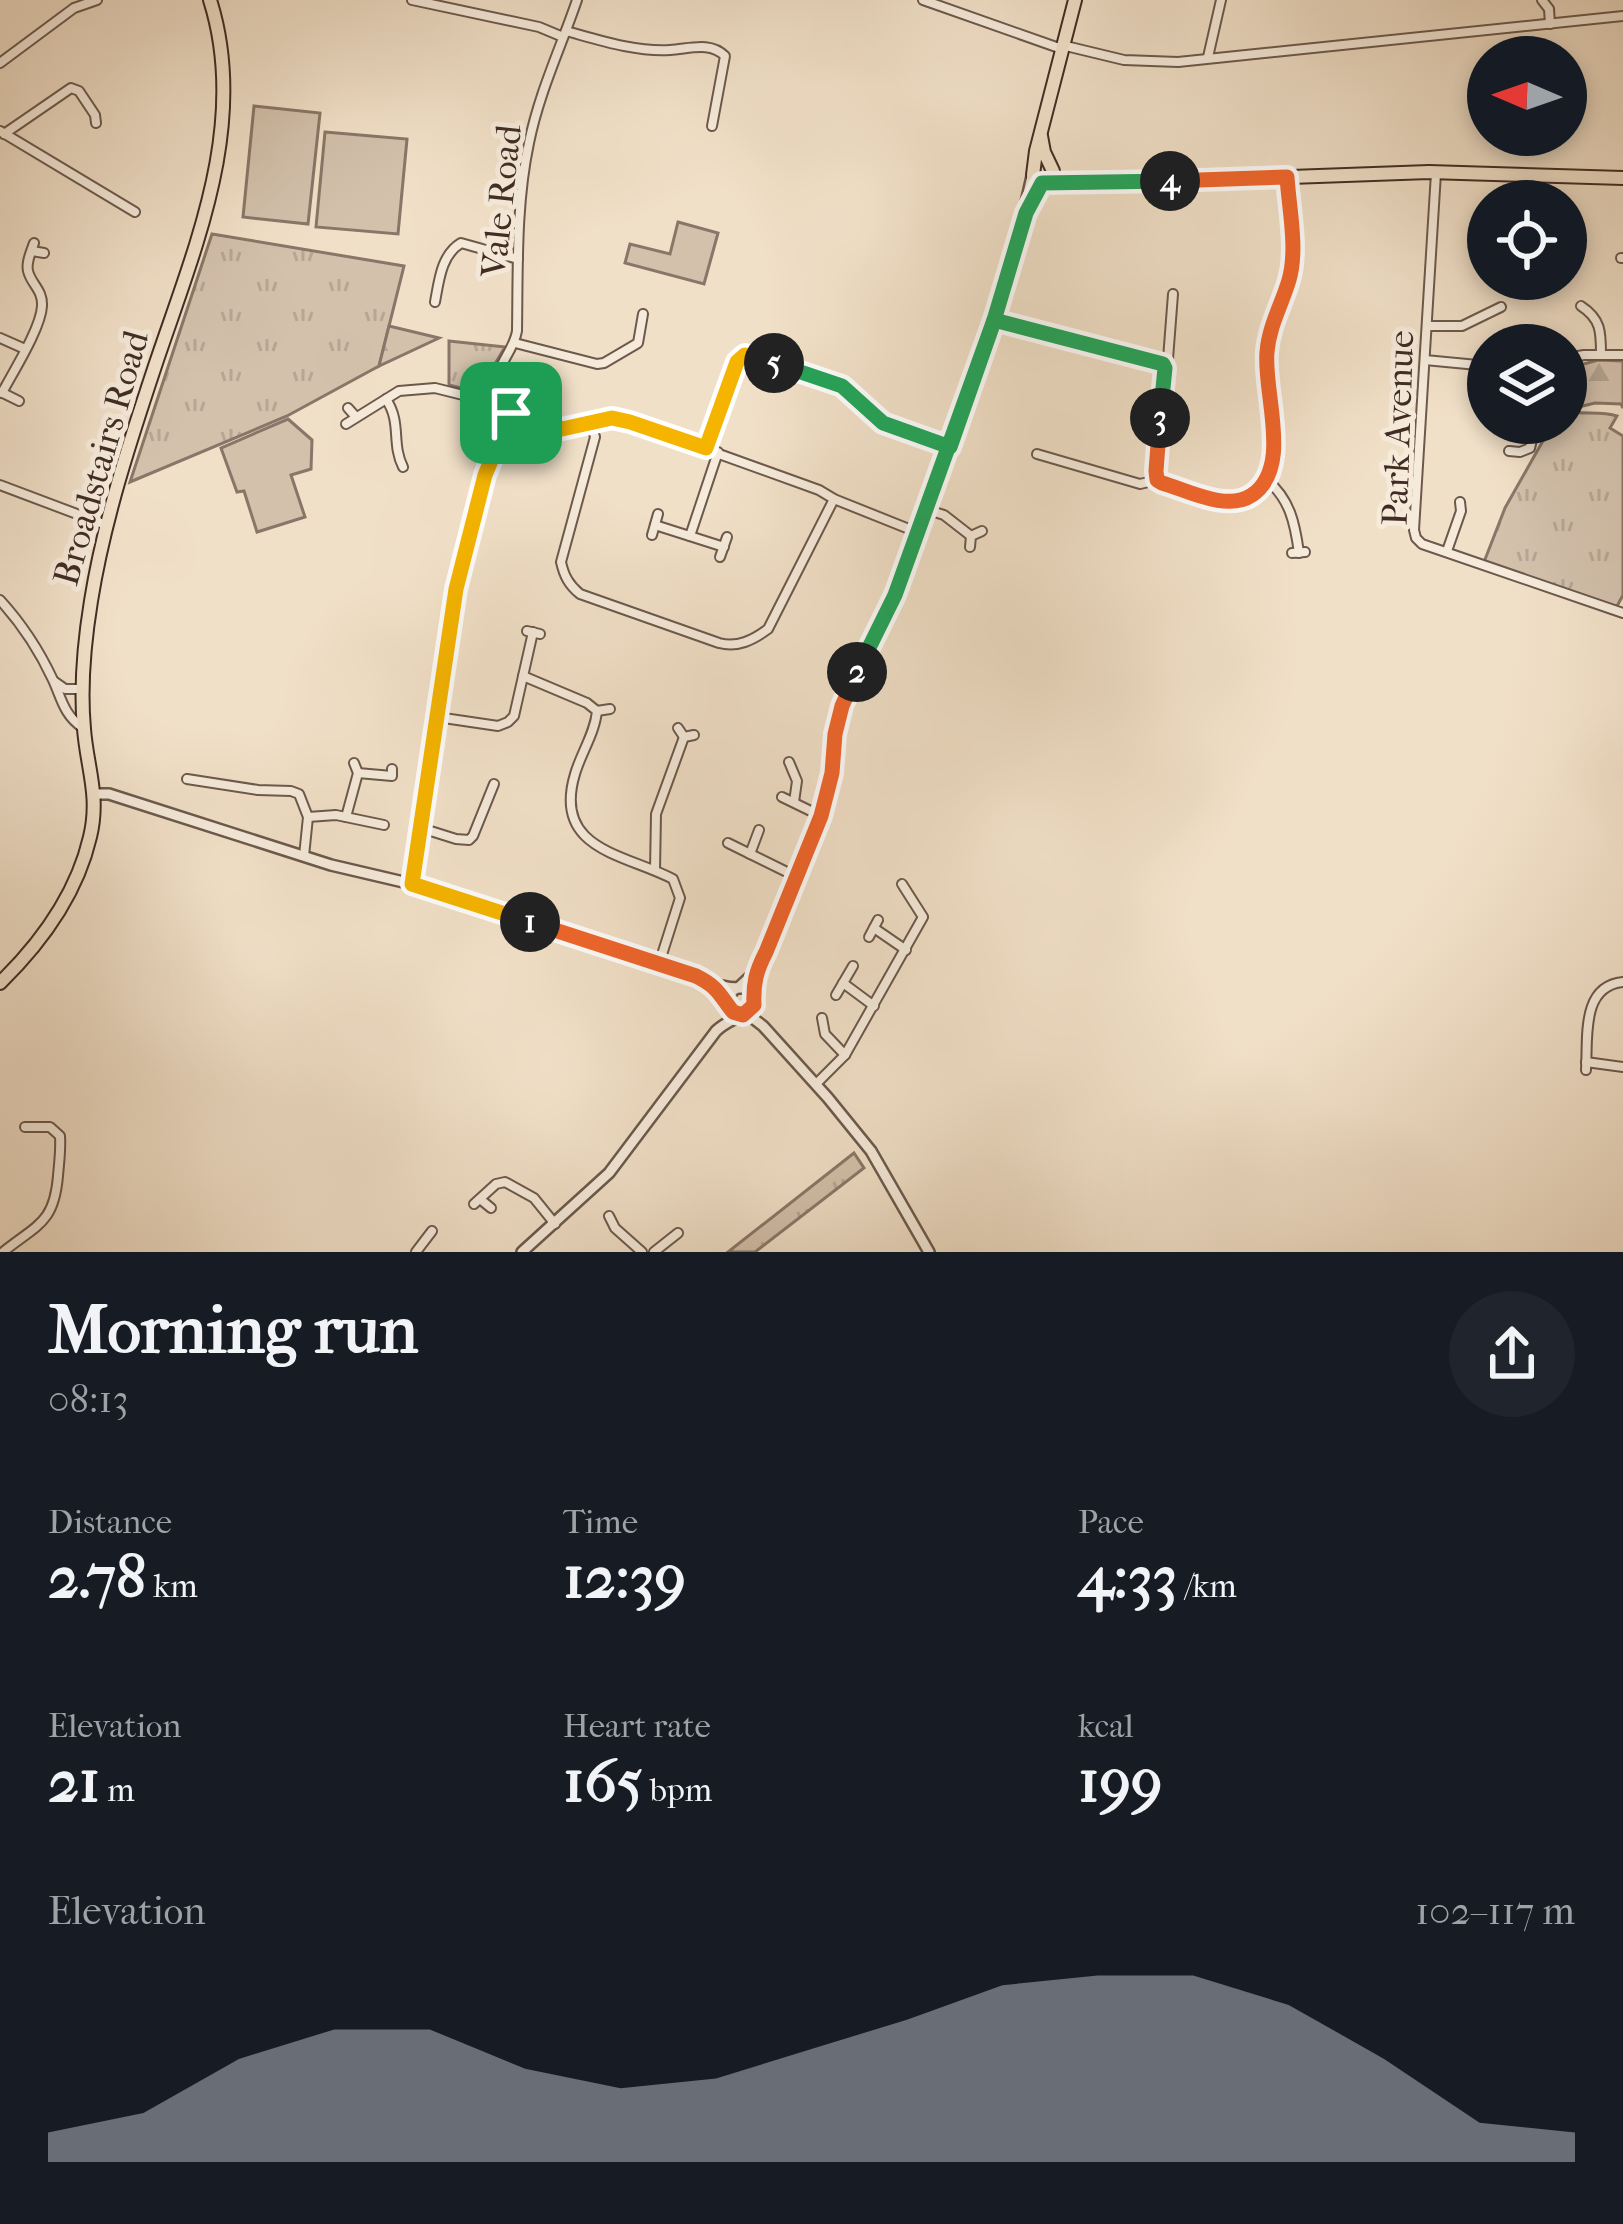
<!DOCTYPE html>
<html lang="en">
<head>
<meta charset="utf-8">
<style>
	body { margin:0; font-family:"IM FELL French Canon",serif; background:#20242c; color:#f1f3f6; height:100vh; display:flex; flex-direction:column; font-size:45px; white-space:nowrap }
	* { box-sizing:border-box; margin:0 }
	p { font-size:39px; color:#9ea1a6 }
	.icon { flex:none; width:66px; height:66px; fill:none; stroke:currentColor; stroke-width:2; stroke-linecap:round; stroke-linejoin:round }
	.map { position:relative; height:1252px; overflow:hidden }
	.panel { display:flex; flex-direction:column; background:#171b24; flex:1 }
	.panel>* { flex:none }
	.needle { width:78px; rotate:272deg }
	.tools { position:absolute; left:1467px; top:36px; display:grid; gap:24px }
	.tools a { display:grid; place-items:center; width:120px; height:120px; border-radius:50%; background:#171b24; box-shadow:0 6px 18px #0003; font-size:60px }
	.pin { position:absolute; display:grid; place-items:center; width:102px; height:102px; color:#fff; margin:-51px; border-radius:24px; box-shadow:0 6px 18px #0006 }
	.km { position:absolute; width:60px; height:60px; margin:-30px; border-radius:50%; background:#222; color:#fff; font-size:33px; line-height:60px; text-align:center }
	.round { display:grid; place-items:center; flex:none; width:126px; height:126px; border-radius:63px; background:#20242c }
	.overview { display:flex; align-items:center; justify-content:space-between; height:204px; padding:0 48px }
	h1 { font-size:66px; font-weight:800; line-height:90px }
	.stats { display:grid; grid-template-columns:repeat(3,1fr); gap:18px; height:204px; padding:12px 48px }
	.stats div { display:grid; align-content:center }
	.stats b { font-size:60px; font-weight:800 }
	.stats small { font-size:33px; font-weight:400 }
	.stats p { font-size:33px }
	.chart { height:336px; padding:24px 48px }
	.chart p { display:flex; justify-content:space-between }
	.chart svg { width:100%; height:216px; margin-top:12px; fill:#8c9099; opacity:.7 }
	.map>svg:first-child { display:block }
</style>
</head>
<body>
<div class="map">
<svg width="1623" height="1252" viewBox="0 0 1623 1252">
	<defs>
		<pattern id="grass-tufts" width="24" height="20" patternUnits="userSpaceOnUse" patternTransform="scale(3)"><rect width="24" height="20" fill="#d3c1ac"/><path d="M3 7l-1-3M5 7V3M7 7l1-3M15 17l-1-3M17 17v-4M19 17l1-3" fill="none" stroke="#b6a694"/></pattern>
		<pattern id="forest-firs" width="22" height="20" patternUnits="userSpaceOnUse" patternTransform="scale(3)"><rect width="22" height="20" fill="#d3c1ac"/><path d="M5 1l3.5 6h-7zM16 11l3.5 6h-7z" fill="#b6a694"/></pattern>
	</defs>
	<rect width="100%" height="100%" fill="#f1e0c8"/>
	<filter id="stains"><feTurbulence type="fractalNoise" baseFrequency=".00167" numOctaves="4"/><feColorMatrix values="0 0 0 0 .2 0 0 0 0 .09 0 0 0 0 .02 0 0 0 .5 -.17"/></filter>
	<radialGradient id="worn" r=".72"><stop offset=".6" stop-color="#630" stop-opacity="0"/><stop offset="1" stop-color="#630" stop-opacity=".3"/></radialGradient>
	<g fill="url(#grass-tufts)" stroke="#8a7668" stroke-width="3">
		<polygon points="212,234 404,266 379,366 287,416 130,482"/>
		<polygon points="449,341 505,347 495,364 487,385 465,389 449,385"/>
		<path d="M1566 411C1584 415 1600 411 1617 416L1610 428 1623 436V595L1616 608 1484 562 1505 508 1553 423H1566Z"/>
		<polygon points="854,1153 864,1168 755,1252 728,1252"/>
	</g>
	<g fill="url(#forest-firs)" stroke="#8a7668" stroke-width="3">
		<polygon points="389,326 439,338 379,366"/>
		<polygon points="1598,360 1623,361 1623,408 1621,404 1595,403 1566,410 1566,369"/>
	</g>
	<g fill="#d3c1ac" stroke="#8a7668" stroke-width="3">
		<polygon points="254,106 320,113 308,224 243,217"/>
		<polygon points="325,132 407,139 398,234 316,227"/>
		<polygon points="678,222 718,233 704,284 625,263 630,244 670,254"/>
		<polygon points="288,419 312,440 311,469 291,475 305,517 257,532 244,491 237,492 221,448"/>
	</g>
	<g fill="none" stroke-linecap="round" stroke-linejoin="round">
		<g stroke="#6c594d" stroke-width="12">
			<g id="minor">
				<polyline points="412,0 539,27 563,37"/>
				<path d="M577 0C561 47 539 93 529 143 516 204 518 269 517 331 514 350 498 364 495 383 489 411 543 429 566 428 592 427 602 416 630 422L819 490 834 499 919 533"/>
				<polyline points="923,0 1062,49"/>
				<polyline points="1542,0 1549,9 1550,24"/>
				<path d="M566 31C599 40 635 52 670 50 689 49 710 41 725 56L712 126"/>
				<polyline points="1070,47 1124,60 1178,62 1623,16"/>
				<polyline points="1208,57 1221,0"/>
				<polyline points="0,63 74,8 97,0"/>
				<polyline points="0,131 135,212"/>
				<polyline points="4,134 71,88 79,91 95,115 96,123"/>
				<polyline points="1436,173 1414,530 1416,538 1422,544 1623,613"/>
				<polyline points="32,251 44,253"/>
				<polyline points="1621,258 1623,258"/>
				<path d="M435 302C439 281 441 255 461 243L518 259"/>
				<path d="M1581 306C1601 319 1601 332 1601 354"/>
				<path d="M994 320 1163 365 1165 368 1157 480C1197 499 1271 521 1275 453 1276 419 1264 385 1267 351 1269 326 1282 304 1289 280 1298 249 1289 211 1287 179"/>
				<polyline points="1428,326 1462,326 1501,307"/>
				<polyline points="0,338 25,349"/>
				<polyline points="515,343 597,364 604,363 638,343 643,314"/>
				<polyline points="1566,358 1584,355 1623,355"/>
				<polyline points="1425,360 1488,366"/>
				<polyline points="1163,365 1168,359 1173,294"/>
				<polyline points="1,392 19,401"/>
				<path d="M2 393C13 372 41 328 42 306 43 290 31 284 28 271 26 262 31 252 34 243"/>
				<path d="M386 399C402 423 391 443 403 467"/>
				<polyline points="348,408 356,417"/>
				<path d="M591 423 595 437 561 562C564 576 569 585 580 594L719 643C738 648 753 640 768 629L834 499"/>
				<polyline points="346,424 399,391 435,388 463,395 494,390"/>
				<polyline points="707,448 737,362 745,355 754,355 842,386 883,423 949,447"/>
				<polyline points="1509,451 1520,452 1530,448 1536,423"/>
				<polyline points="1037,454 1140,484 1157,480"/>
				<path d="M1266 479C1290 499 1295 523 1299 553"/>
				<polyline points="0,485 106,525"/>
				<polyline points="928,510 944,515 971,536"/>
				<polyline points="655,525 724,547"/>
				<polyline points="652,535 658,514"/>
				<polyline points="690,536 718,452"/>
				<polyline points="970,547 971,536 982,531"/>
				<polyline points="1447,551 1461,511 1460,502"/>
				<polyline points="1292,553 1305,552"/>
				<polyline points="720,557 727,537"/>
				<path d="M0 600C21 623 40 652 53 680 62 700 64 715 83 728"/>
				<polyline points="527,631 540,634"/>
				<path d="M523 676 587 703 597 711C595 733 581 753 575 774 552 850 625 854 673 879L680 898 659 964"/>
				<polyline points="55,682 65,689 82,689"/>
				<polyline points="597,711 610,709"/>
				<polyline points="437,717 498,726 508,722 514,716 533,632"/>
				<polyline points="678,728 684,737 694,735"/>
				<polyline points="789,762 797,781 794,802"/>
				<polyline points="358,773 392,776 392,769"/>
				<polyline points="187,779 258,790 291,791 299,794 308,817 304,856"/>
				<polyline points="782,797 821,816"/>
				<polyline points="308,817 336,815 384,825"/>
				<polyline points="346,817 358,773 354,763"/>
				<polyline points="421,828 456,839 469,840 473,836 494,784"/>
				<polyline points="728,843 797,877"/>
				<polyline points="750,854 759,830"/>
				<polyline points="655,870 656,814 684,737"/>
				<polyline points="412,884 456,589 485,475 511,413"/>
				<polyline points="874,928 906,950"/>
				<polyline points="869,937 878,920"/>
				<polyline points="843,983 874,1006"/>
				<polyline points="836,995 853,966"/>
				<polyline points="822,1018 825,1034 845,1055"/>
				<polyline points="1586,1062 1623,1067"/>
				<path d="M1586 1070C1588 1037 1581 986 1623 982"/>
				<polyline points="816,1084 845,1055 923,917 902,884"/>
				<polyline points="480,1199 491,1208"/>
				<polyline points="474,1204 496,1184 505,1182 534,1198 555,1224"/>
				<polyline points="609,1216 615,1228 642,1252"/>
				<path d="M3 1252C38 1224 54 1223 58 1176 59 1163 61 1150 60 1136L50 1127H25"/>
				<polyline points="416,1252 432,1231"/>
				<polyline points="654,1252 678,1233"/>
			</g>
		</g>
		<g stroke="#6c594d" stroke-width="14">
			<g id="tertiary">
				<path d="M95 794H109L331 865 412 884 696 976C713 984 726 989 744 988L751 993"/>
				<path d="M738 988 755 972 766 952C784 907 806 862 821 815 833 780 830 743 841 707 854 666 880 631 897 591 916 546 931 499 947 453 981 360 1012 268 1033 172"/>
				<path d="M734 990C724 999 727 1012 740 1015"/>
				<polyline points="746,1013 763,1026 828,1098 871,1151 929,1252"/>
				<path d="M522 1252 609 1173 716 1031C728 1019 747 1016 754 1005"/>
			</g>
		</g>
		<g stroke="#402c24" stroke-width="16">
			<g id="primary">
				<polyline points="1075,0 1036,151 1033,175 1039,182 1102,184 1429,172 1623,178"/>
				<polyline points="1041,136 1044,152 1053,171"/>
				<path d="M0 983C41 943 77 893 90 837 100 796 87 768 84 729 80 686 84 644 91 601 104 520 130 441 156 363 195 247 249 123 210 0"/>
			</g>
		</g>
		<use href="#minor" stroke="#f6ebdb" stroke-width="8"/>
		<use href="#tertiary" stroke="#f6ebdb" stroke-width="9"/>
		<use href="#primary" stroke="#f1e0c8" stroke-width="12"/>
	</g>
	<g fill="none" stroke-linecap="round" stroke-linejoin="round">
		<g stroke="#fff" stroke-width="24">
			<polyline id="split-1" points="511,413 485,475 456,589 412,884 530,922"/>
		</g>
		<g stroke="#fff" stroke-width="24">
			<path id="split-2" d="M530 922 696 976C718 987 719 994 733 1012L743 1015 754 1005C753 984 756 971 766 952L821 816 832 773 835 734 842 706 857 672"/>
		</g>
		<g stroke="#fff" stroke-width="24">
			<polyline id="split-3" points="857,672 895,595 994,320 1163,364 1165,368 1160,418"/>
		</g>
		<g stroke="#fff" stroke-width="24">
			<path id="split-4" d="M1160 418 1156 471 1157 480 1162 483C1187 490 1227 512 1252 495 1293 467 1263 393 1267 352 1269 326 1282 304 1289 280 1298 249 1289 209 1287 177L1170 181"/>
		</g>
		<g stroke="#fff" stroke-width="24">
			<polyline id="split-5" points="774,363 842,386 883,423 950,447 992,327 1026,213 1042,183 1170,181"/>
		</g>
		<g stroke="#fff" stroke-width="24">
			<polyline id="split-6" points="511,413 562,429 612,418 630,422 706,448 737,362 745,355 774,363"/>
		</g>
		<use href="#split-1" stroke="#f5b400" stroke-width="15"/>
		<use href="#split-2" stroke="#f0652b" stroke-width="15"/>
		<use href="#split-3" stroke="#22a559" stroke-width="15"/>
		<use href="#split-4" stroke="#f0652b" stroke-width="15"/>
		<use href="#split-5" stroke="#22a559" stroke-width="15"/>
		<use href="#split-6" stroke="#f5b400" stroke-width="15"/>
	</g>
	<g text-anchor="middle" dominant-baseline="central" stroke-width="10" stroke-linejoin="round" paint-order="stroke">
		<g font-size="36" fill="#402c24" stroke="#f6ebdb">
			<text transform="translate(501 201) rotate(-84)">Vale Road</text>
			<text transform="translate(1398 428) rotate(-88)">Park Avenue</text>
			<text transform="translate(101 458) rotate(-74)">Broadstairs Road</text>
		</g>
	</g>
	<rect width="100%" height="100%" filter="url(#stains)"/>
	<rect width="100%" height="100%" fill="url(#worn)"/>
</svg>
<div class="tools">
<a><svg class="needle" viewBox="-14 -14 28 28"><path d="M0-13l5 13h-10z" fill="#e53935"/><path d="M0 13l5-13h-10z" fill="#9ea1a6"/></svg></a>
<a><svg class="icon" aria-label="locate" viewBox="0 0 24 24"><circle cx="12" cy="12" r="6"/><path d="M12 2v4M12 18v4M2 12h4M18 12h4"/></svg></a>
<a><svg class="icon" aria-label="layers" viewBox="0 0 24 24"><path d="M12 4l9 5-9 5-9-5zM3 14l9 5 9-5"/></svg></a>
</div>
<div class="pin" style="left:511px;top:413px;background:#1e9e55"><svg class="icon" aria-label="arrive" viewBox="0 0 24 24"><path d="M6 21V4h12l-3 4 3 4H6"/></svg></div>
<b class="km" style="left:530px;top:922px">1</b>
<b class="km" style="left:857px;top:672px">2</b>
<b class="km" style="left:1160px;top:418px">3</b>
<b class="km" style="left:1170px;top:181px">4</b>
<b class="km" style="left:774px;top:363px">5</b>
</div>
<section class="panel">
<div class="overview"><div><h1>Morning run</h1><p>08:13</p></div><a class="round"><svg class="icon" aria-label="share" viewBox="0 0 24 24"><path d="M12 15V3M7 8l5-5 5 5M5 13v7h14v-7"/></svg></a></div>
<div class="stats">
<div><p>Distance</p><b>2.78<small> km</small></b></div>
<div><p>Time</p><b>12:39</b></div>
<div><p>Pace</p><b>4:33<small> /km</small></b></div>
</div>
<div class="stats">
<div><p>Elevation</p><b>21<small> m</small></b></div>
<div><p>Heart rate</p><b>165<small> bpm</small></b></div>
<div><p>kcal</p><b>199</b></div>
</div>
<div class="chart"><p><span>Elevation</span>102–117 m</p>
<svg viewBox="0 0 160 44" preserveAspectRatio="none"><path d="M0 44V38L10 34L20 23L30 17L40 17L50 25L60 29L70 27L80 21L90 15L100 8L110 6L120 6L130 12L140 23L150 36L160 38V44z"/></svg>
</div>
</section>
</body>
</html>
